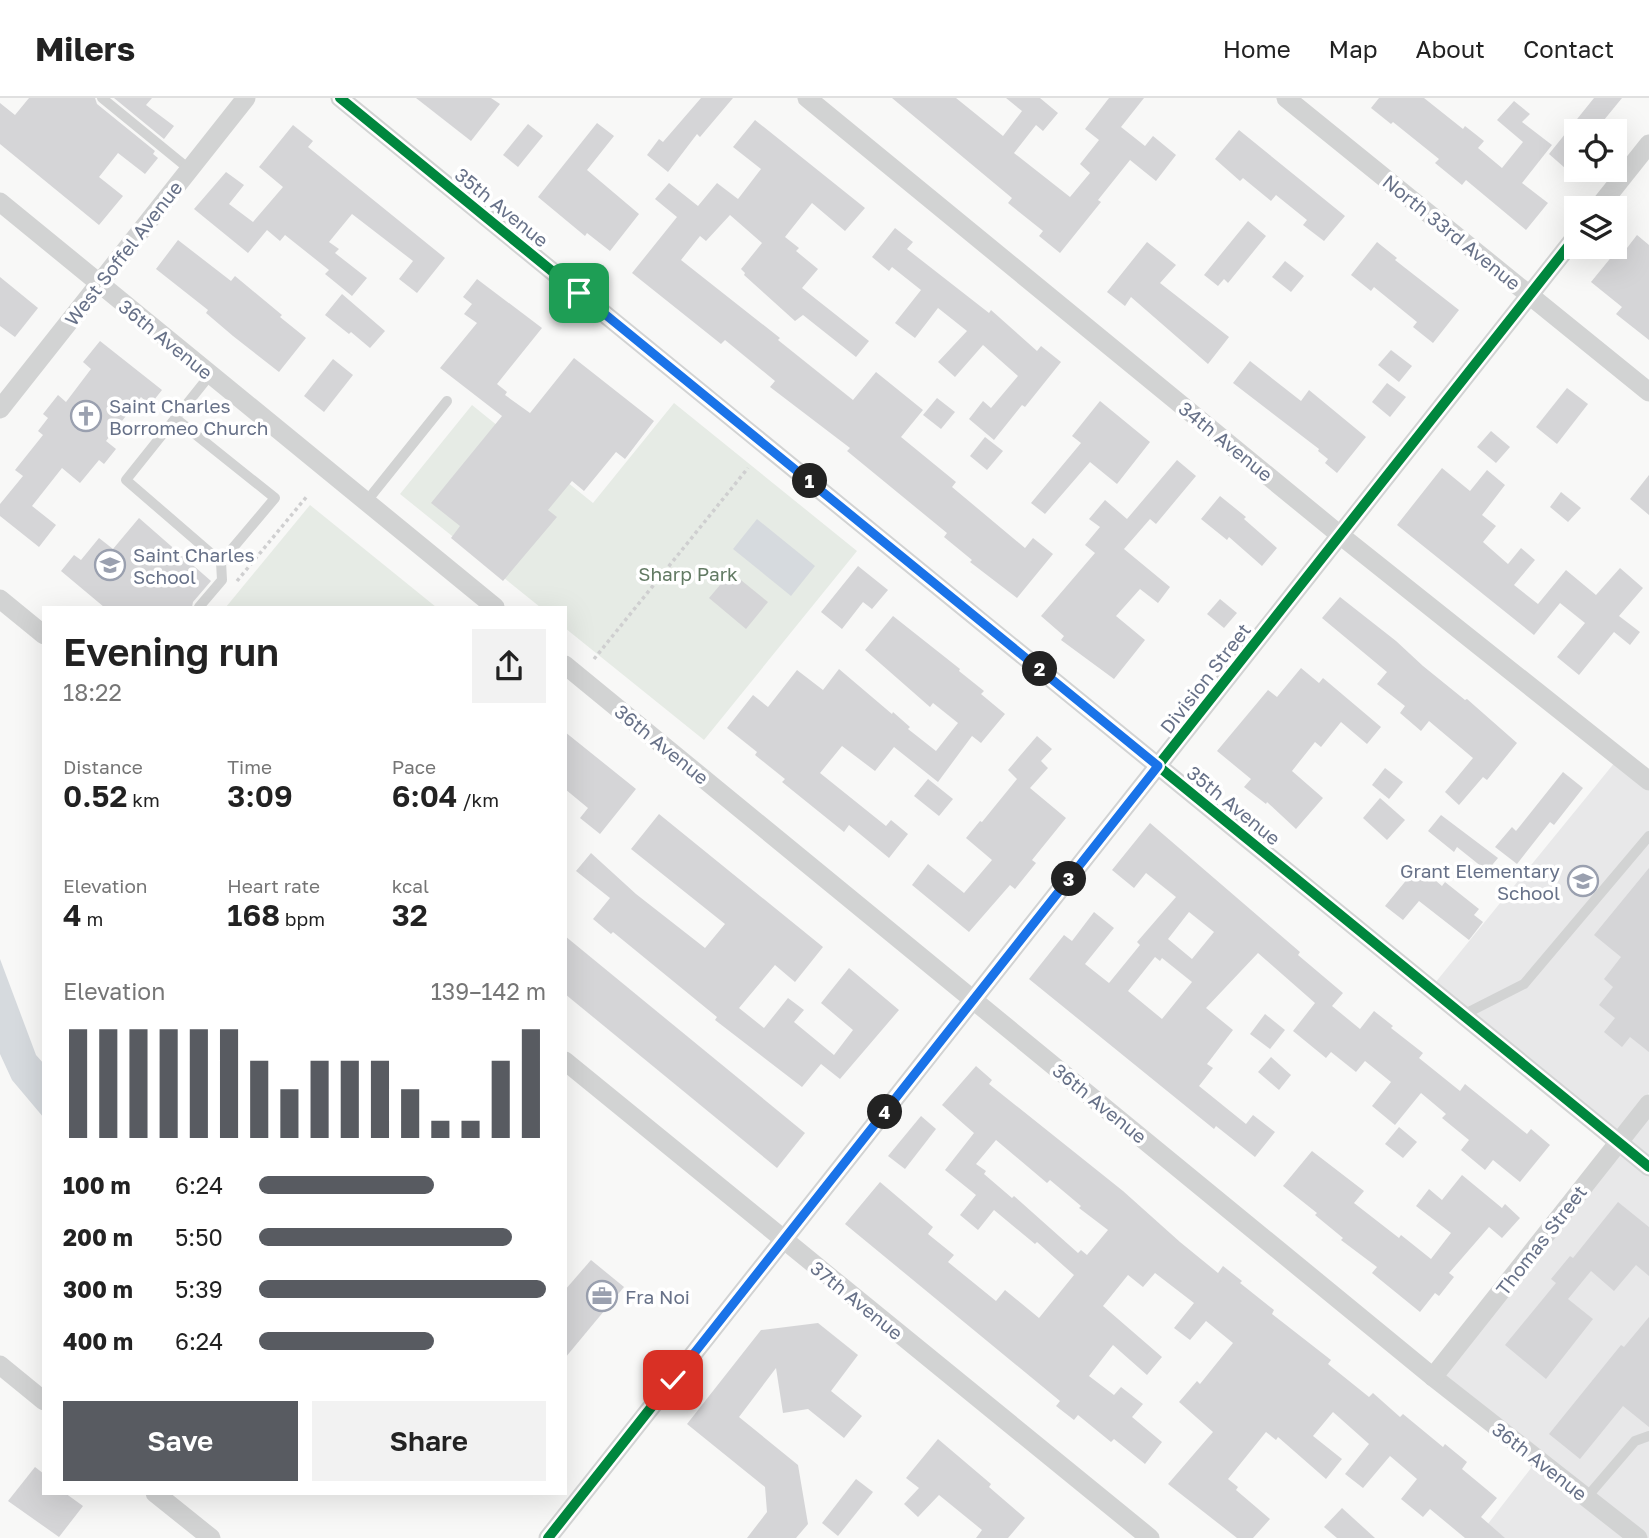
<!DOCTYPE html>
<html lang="en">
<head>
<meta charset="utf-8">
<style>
	body { margin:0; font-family:"Golos Text",sans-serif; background:#f2f2f2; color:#222; height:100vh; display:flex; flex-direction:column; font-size:26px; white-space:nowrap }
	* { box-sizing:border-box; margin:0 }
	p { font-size:23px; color:#767676 }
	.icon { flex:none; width:38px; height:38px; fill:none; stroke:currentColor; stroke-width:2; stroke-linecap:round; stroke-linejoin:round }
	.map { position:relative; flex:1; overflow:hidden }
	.drawer { position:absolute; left:42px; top:508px; width:525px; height:889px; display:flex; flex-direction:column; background:#fff; border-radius:0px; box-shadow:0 7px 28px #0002 }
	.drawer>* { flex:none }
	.buttons { position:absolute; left:1564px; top:21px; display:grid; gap:14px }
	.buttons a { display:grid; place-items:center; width:63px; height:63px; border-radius:0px; background:#fff; box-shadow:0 7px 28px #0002; font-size:35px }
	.pin { position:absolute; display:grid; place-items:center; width:60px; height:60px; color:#fff; margin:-30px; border-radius:14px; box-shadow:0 4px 10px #0006 }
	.km { position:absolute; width:35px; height:35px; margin:-18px; border-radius:50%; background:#222; color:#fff; font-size:19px; line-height:35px; text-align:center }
	.round { display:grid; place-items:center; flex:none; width:74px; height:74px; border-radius:0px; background:#f2f2f2 }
	.overview { display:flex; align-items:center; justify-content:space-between; height:119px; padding:0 21px }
	h1 { font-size:38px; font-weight:600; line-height:52px }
	.stats { display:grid; grid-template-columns:repeat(3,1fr); gap:10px; height:119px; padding:7px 21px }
	.stats div { display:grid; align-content:center }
	.stats b { font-size:30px; font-weight:600 }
	.stats small { font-size:19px; font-weight:400 }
	.stats p { font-size:19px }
	.chart { height:196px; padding:14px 21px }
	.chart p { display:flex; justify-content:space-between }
	.chart svg { width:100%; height:126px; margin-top:7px; stroke:#585b61; stroke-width:6 }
	.primary-button { display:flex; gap:14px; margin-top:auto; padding:14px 21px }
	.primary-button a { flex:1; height:80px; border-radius:0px; background:#585b61; color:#fff; font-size:28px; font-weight:600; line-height:80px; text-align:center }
	.primary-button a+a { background:#f2f2f2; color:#222 }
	ul { padding:0 21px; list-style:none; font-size:23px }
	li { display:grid; grid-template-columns:112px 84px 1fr; align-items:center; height:52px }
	li i { height:18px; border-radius:9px; background:#585b61 }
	header { display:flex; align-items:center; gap:42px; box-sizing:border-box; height:98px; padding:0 35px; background:#fff; border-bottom:2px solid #e0e0e0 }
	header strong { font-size:33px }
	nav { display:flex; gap:38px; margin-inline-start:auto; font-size:24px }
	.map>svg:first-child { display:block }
</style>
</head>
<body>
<header>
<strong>Milers</strong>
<nav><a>Home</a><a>Map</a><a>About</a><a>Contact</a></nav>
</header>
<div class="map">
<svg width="1649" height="1440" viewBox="0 0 1649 1440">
	<rect width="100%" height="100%" fill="#f8f8f7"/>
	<g fill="#e8e8e9">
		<polygon points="1620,658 1649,682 1649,995 1618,1033 1435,885"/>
		<polygon points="1649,1006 1649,1440 1477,1440 1538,1361 1433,1279"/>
	</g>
	<g fill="#e6ebe5">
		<polygon points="674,305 857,453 704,642 565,530 565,509 540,509 400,396 472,307 593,405"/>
		<polygon points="310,407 436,509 226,509"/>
	</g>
	<g fill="#d6dade">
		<polygon points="757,421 815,468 791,498 733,451"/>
		<polygon points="0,861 36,957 44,966 44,1020 12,982 0,956"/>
	</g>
	<g fill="#d5d5d7" fill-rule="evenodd">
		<polygon points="29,0 95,0 97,6 155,53 153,56 158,60 145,76 118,55 99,79 123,98 99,127 0,46 0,5 15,17"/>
		<polygon points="114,0 152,0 146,7 174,28 164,41"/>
		<polygon points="416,0 491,0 500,6 471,43"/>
		<polygon points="701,0 733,0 700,39 697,36 668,74 647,57 659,41 663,44"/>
		<polygon points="892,0 956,0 1003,38 1022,13 1006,0 1040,0 1058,15 1043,33 1036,27 1014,55 1070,99 1090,75 1080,66 1099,42 1085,31 1109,0 1144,0 1121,29 1145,48 1153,38 1176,57 1156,83 1130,62 1098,102 1101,104 1060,155 1039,138 1043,133 1008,105 1012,100"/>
		<polygon points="1379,0 1424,0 1463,31 1465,28 1484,43 1478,50 1502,70 1523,44 1497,22 1514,3 1530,16 1522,24 1552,47 1522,85 1548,105 1526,132 1466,82 1462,87 1435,65 1439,61 1393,24 1391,26 1371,10"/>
		<polygon points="1594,0 1622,0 1595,33 1577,33 1577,57 1565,70 1549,56"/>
		<polygon points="755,22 865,110 845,133 812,105 785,139 799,150 796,153 818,171 802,190 869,243 856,259 803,217 795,223 744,177 745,175 741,171 762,145 730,117 706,143 700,138 681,162 780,240 778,242 853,302 876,274 923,312 901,339 956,384 952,389 1025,450 1033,440 1053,456 1017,500 970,464 972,462 944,439 947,435 847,353 850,350 770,289 775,283 725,242 721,246 632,175 677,119 655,101 669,85 698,108 717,85 738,101 761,71 733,49"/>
		<polygon points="597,25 614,38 587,72 639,116 610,153 587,135 585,138 538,99"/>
		<polygon points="528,26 543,38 518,69 503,57"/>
		<polygon points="293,27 313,43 308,49 445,160 417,195 399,181 413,163 352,116 329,144 339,151 335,155 367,180 352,198 325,176 329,172 285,137 280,143 267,132 248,155 194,111 226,74 244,87 229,106 253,124 283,89 259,69"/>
		<polygon points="1239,32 1345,118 1324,143 1303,127 1307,122 1276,97 1271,103 1243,80 1240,83 1215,61"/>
		<polygon points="1248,123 1266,138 1228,185 1224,181 1218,188 1204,177"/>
		<polygon points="895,130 913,144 907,151 989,215 991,212 1037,253 1041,248 1061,264 1025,309 1022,307 994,342 969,321 983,303 991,310 1018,278 983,247 955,279 938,264 967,233 938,210 915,240 895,225 921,192 892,169 889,173 872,159"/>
		<polygon points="1637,137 1649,147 1649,242 1616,216 1622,209 1591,184 1622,146 1627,150"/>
		<polygon points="178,142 231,183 235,178 282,217 280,219 306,240 279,274 233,238 206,215 208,212 156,171"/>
		<polygon points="1147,144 1176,167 1160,185 1229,239 1208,266 1131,199 1125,208 1107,194"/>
		<polygon points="1377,144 1397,160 1395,162 1459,212 1433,245 1413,229 1417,224 1374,189 1371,193 1351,177"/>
		<polygon points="1285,163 1304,178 1291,194 1272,179"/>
		<polygon points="0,179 38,210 15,239 0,228"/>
		<polygon points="477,181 542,230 497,286 507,294 505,297 530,315 574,260 654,323 625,361 616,354 584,393 572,383 548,412 557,419 503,483 451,440 460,428 431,405 502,318 440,270 477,225 464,216 472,206 463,199"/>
		<polygon points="342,196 385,233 370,250 351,234 349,236 325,217"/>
		<polygon points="100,243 162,292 150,307 141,299 106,343 116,351 104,366 99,362 80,385 62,370 32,408 56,427 39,449 0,418 0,406 23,378 15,372 43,337 38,333 48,320 43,316 58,297 66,304 91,271 83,264"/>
		<polygon points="1391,252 1412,268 1399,284 1378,267"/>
		<polygon points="333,261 353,277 324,314 304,298"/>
		<polygon points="1250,263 1301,303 1309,292 1366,339 1337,375 1325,365 1328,361 1318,353 1319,351 1233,285"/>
		<polygon points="1387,285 1406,299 1390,319 1372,304"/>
		<polygon points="1567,290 1588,306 1557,346 1536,329"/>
		<polygon points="937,300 955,314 941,331 923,317"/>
		<polygon points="1100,303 1150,344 1117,386 1090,364 1045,416 1031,405 1081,345 1072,338"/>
		<polygon points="1491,333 1510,349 1496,365 1477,349"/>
		<polygon points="985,339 1003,353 987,372 970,358"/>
		<polygon points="1177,362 1196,378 1156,426 1150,421 1124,451 1170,489 1158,505 1140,491 1116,518 1145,542 1114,581 1061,542 1064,538 1041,518 1095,455 1085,447 1100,429 1089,421 1105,402 1127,421"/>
		<polygon points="1442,370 1470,393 1487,372 1505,387 1482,417 1496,428 1483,444 1508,466 1521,450 1535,462 1514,487 1538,506 1566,472 1596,497 1620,470 1643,490 1619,518 1640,534 1630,547 1614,534 1579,577 1557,559 1585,525 1560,505 1534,537 1397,427"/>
		<polygon points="1649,377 1649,417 1630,401"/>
		<polygon points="1561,394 1581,410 1568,424 1550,409"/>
		<polygon points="1220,398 1246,419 1244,421 1277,450 1262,468 1229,439 1227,442 1201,421"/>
		<polygon points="139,420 211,483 193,504 192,509 104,509 61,473 74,457 81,462 99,440 113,451"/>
		<polygon points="858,468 888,492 872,511 863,504 842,531 821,514"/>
		<polygon points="731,474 768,504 746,531 709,500"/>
		<polygon points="1340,499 1396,543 1423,568 1465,602 1467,601 1517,645 1487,682 1483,679 1459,707 1445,694 1473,660 1429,623 1421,633 1400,615 1405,608 1377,586 1387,574 1322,520"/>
		<polygon points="1220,501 1237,515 1224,530 1207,516"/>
		<polygon points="893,518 960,571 959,573 984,593 981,596 1005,616 981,645 972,638 938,684 894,649 875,673 842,648 820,675 886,728 891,722 908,736 889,760 849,727 844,734 782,684 785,681 755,657 757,654 727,630 753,597 768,609 797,572 823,592 839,571 892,616 893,614 910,629 908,631 936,653 958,625 933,605 930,609 865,552"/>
		<polygon points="1301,570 1319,585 1323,580 1381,629 1367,646 1341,624 1321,649 1315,644 1292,673 1323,700 1296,731 1267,704 1266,706 1244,689 1251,681 1217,653 1268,592 1277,599"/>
		<polygon points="565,634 636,691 600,736 580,720 588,710 565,691"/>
		<polygon points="1037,638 1052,651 1041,663 1048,670 1030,690 1066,720 1032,762 1036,765 1015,791 1010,787 969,834 912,787 928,766 964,795 992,762 966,740 980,723 982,724 1017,681 1008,672"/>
		<polygon points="1385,670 1403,684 1389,701 1372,687"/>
		<polygon points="1563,674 1583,690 1554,727 1550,724 1517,766 1495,749 1512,729 1516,733"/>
		<polygon points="928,681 953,701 939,718 914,698"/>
		<polygon points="1380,700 1405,722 1387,742 1363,720"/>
		<polygon points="659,716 823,849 795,884 775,867 739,910 764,930 788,900 804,912 794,924 834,957 853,932 821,905 849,870 899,912 840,981 821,966 802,989 715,922 717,919 613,834 611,836 593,821 610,800 576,773 591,755 636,796 705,850 725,826 631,751"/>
		<polygon points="1441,717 1498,760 1487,773 1457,749 1454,754 1428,733"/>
		<path d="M1150 725 1300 854 1298 857 1343 895 1332 908 1360 931 1374 913 1393 928 1391 930 1423 955 1419 960 1460 993 1465 986 1527 1036 1531 1031 1550 1047 1520 1084 1493 1062 1485 1072 1461 1052 1469 1042 1442 1020 1446 1016 1421 995 1395 1027 1372 1008 1391 984 1365 963 1356 974 1331 954 1326 960 1293 933 1315 905 1258 855 1206 910 1233 932 1207 966 1213 970 1199 988 1246 1026 1253 1017 1275 1034 1255 1059 1216 1028 1214 1031 1029 881 1064 837 1072 843 1094 814 1114 830 1085 866 1109 885 1140 847 1137 844 1176 799 1146 775 1134 790 1112 772ZM1189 814 1214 834 1192 861 1168 841ZM1155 859 1160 863 1162 860 1192 884 1162 921 1128 893Z"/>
		<polygon points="1418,768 1442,788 1445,784 1479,811 1474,817 1483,824 1469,842 1419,803 1403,822 1385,808"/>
		<polygon points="1649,770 1649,954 1630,939 1622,949 1604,934 1615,920 1599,907 1613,889 1604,881 1621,859 1594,837"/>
		<polygon points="565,838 805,1035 777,1070 565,896"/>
		<polygon points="1265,916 1285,932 1270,951 1250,936"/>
		<polygon points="1271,959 1291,977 1279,992 1258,974"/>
		<path d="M976 968 992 982 989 986 1123 1093 1180 1144 1218 1175 1223 1168 1242 1183 1240 1185 1274 1212 1272 1216 1331 1262 1328 1266 1369 1299 1373 1295 1400 1319 1403 1316 1443 1349 1445 1346 1467 1364 1462 1371 1497 1400 1481 1419 1505 1440H1465L1430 1411 1423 1419 1401 1401 1417 1381 1390 1358 1363 1390 1345 1376 1369 1346 1333 1314 1313 1338 1342 1361 1326 1381 1278 1339 1276 1342 1266 1334 1228 1381 1238 1389 1236 1392 1270 1421 1253 1440H1237L1168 1386 1213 1334 1179 1304 1197 1283 1200 1286 1233 1245 1206 1223 1190 1242 1174 1230 1194 1205 1155 1175 1143 1189 1128 1177 1103 1208 1162 1259 1147 1277 1113 1247 1089 1278 1114 1297 1121 1289 1143 1306 1132 1319 1162 1344 1145 1366 1114 1341 1111 1344 1078 1317 1074 1322 1056 1308 1060 1303 845 1126 880 1084 933 1129 928 1136 954 1157 948 1164 996 1203 1005 1192 1039 1220 1074 1177 1037 1144 1035 1146 994 1112 978 1132 960 1117 976 1097 945 1072 974 1035 942 1007ZM996 1042 1047 1085 1050 1082 1081 1108 1079 1110 1108 1132 1087 1157 1081 1152 1078 1155 1014 1098 1012 1100 984 1076 986 1073 976 1066Z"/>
		<polygon points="921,1018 936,1031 905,1071 888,1058"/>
		<polygon points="1399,1029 1417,1044 1403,1060 1385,1046"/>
		<polygon points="1312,1053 1364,1093 1354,1105 1399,1140 1401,1137 1431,1161 1451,1135 1416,1108 1429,1091 1442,1102 1462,1077 1502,1110 1505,1106 1520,1120 1502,1140 1489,1129 1449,1175 1454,1179 1439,1198 1435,1195 1420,1214 1372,1175 1377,1169 1341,1142 1343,1140 1315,1117 1317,1115 1283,1088"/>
		<polygon points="1618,1104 1649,1129 1649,1178 1636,1167 1614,1193 1591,1173 1568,1201 1593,1221 1546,1281 1505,1247 1556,1185 1551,1181 1570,1158 1573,1160"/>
		<polygon points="591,1162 624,1189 565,1260 565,1192"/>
		<polygon points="1649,1219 1649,1329 1623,1308 1580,1361 1549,1336 1621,1247 1624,1249"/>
		<polygon points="818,1225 858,1257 831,1293 862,1318 844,1340 808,1311 783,1315 776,1270 739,1319 798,1367 808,1426 796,1440 747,1440 767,1414 765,1389 687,1326 761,1232"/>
		<polygon points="938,1341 991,1386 989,1389 1025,1420 1008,1440 976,1440 982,1432 939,1397 918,1419 904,1406 919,1390 906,1380"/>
		<polygon points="35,1369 44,1376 44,1395 65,1395 83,1408 59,1439 8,1403"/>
		<polygon points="856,1381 873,1394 838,1438 822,1425"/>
		<polygon points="1342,1410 1375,1440 1337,1440 1324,1429"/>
	</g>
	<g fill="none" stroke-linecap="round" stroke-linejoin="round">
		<g stroke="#cfcfd0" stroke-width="3.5" stroke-dasharray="3.5 3.5" stroke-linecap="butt">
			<polyline points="237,483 308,397"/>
			<polyline points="594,561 748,370"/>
		</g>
		<g stroke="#d2d3d3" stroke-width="10">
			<polyline points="102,0 189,71"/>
			<polyline points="210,277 126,382 221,464"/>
			<polyline points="175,320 275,400 221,464 222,482 199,509"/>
			<polyline points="366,404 447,303"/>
			<polyline points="1463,917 1524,886 1649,738"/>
			<polyline points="1587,1399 1635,1343 1649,1338"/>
		</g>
		<g stroke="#d2d3d3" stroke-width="19">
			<polyline points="340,0 1649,1069"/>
			<polyline points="807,0 1340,437 1649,683"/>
			<polyline points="1286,0 1649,294"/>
			<polyline points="0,104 495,509"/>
			<polyline points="1598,110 1649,46"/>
			<polyline points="0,311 246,0"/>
			<polyline points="0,501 44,537"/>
			<polyline points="565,567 1433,1279 1638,1440"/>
			<polyline points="565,963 1150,1440"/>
			<polyline points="0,1267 44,1303"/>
			<polyline points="1433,1279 1649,1006"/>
			<polyline points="155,1395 211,1440"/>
			<polyline points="548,1440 1577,137"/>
		</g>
		<g stroke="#fff" stroke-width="15">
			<g id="cycleway">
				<polyline points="340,0 1649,1069"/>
				<polyline points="548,1440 1577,137"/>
			</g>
		</g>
		<use href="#cycleway" stroke="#00873e" stroke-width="10"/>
	</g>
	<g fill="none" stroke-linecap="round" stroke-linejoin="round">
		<g stroke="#fff" stroke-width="14">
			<polyline id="route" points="579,195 1158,668 673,1282"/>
		</g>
		<use href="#route" stroke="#1a73e8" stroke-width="9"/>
	</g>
	<defs>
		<g id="church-ring" transform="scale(1.575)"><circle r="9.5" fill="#fff" stroke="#9aa0af" stroke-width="1.5"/><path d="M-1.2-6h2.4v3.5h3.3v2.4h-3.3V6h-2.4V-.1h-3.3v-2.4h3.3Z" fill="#9aa0af"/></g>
		<g id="school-ring" transform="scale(1.575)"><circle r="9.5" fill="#fff" stroke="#9aa0af" stroke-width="1.5"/><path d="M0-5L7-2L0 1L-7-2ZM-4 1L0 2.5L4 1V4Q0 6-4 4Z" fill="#9aa0af"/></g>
		<g id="office-ring" transform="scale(1.575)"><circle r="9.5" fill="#fff" stroke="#9aa0af" stroke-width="1.5"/><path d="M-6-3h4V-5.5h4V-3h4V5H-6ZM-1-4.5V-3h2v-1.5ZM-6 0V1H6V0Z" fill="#9aa0af"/></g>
	</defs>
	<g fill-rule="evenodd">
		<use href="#church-ring" x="86" y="318"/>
		<use href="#school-ring" x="110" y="467"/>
		<use href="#school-ring" x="1583" y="783"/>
		<use href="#office-ring" x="602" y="1198"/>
	</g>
	<g text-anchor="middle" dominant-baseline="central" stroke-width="7" stroke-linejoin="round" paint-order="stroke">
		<g font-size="19" fill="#677188" stroke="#fff">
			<text transform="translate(502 109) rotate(39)">35th Avenue</text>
			<text transform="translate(1452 134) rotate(39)">North 33rd Avenue</text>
			<text transform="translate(123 155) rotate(-52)">West Soffel Avenue</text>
			<text transform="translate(166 241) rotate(39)">36th Avenue</text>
			<text transform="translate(1226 343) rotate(39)">34th Avenue</text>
			<text transform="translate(1205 580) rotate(-52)">Division Street</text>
			<text transform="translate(662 646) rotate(39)">36th Avenue</text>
			<text transform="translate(1234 707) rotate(39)">35th Avenue</text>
			<text transform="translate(1100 1005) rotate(39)">36th Avenue</text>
			<text transform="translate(1541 1142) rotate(-52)">Thomas Street</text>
			<text transform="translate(857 1202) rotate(39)">37th Avenue</text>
			<text transform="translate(1540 1363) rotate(38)">36th Avenue</text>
		</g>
		<g font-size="19" fill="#677188" stroke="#fff" text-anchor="start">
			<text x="109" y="307">Saint Charles<tspan x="109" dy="22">Borromeo Church</tspan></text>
			<text x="133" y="456">Saint Charles<tspan x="133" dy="22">School</tspan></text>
			<text x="1560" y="772" text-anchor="end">Grant Elementary<tspan x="1560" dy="22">School</tspan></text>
			<text x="625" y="1198">Fra Noi</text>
		</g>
		<g font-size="19" fill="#627a63" stroke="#fff">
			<text x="688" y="475">Sharp Park</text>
		</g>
	</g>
</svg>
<div class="buttons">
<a><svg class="icon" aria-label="locate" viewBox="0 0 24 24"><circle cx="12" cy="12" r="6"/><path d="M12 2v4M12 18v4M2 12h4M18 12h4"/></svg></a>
<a><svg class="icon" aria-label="layers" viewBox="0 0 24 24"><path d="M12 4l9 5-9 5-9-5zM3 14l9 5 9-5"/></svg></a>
</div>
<div class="pin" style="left:579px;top:195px;background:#1e9e55"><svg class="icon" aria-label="arrive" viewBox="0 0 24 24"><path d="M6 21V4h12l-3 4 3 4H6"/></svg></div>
<div class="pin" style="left:673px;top:1282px;background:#d93025"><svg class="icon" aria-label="check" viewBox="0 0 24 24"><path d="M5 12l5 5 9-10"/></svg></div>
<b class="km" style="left:810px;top:383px">1</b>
<b class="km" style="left:1040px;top:571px">2</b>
<b class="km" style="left:1069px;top:781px">3</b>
<b class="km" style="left:885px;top:1014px">4</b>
<section class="drawer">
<div class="overview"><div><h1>Evening run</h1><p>18:22</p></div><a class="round"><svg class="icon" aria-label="share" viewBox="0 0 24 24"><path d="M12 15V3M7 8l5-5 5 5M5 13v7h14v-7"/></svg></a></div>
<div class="stats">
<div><p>Distance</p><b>0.52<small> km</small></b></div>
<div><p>Time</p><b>3:09</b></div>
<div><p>Pace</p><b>6:04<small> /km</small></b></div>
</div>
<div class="stats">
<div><p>Elevation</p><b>4<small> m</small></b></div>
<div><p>Heart rate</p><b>168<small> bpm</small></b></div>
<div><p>kcal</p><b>32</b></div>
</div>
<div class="chart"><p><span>Elevation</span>139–142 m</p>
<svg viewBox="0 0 160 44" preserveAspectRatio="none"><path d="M5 44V6M15 44V6M25 44V6M35 44V6M45 44V6M55 44V6M65 44V17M75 44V27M85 44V17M95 44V17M105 44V17M115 44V27M125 44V38M135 44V38M145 44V17M155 44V6"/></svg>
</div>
<ul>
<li><b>100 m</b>6:24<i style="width:61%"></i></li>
<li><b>200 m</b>5:50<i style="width:88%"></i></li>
<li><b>300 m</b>5:39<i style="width:100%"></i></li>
<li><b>400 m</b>6:24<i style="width:61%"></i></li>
</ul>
<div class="primary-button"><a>Save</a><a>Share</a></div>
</section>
</div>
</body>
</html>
